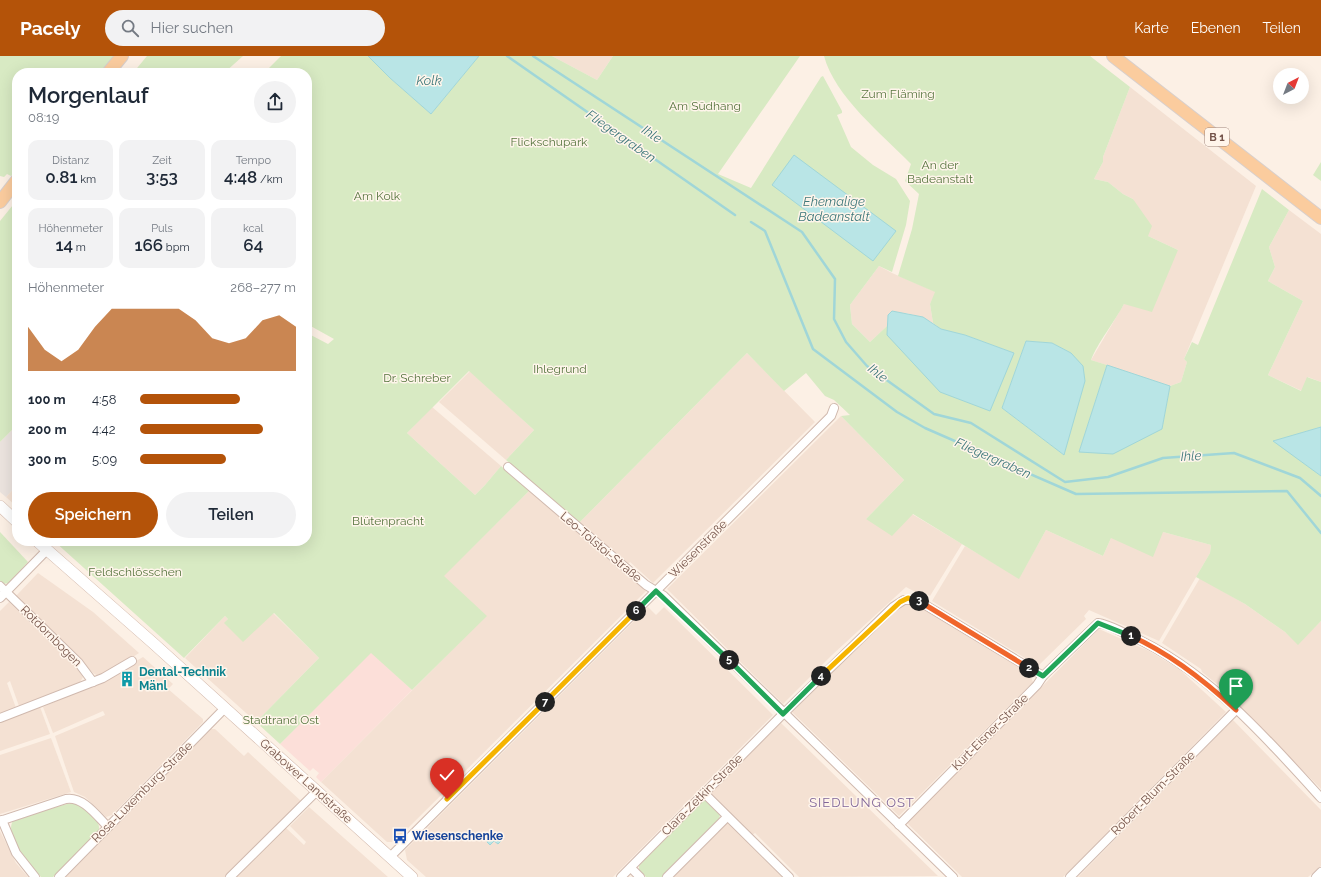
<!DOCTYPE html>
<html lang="de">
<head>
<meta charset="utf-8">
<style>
	body { margin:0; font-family:Raleway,sans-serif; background:#f2f2f3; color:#1f2937; height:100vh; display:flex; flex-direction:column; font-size:15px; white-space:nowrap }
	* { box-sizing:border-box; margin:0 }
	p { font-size:13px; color:#747a83 }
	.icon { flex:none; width:22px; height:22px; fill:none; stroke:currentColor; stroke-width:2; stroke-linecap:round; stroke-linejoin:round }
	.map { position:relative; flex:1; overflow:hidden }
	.sheet { position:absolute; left:12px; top:12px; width:300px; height:478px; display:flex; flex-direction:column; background:#fff; border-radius:16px; box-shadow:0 4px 16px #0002 }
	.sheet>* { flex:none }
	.needle { width:26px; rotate:42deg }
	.buttons { position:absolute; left:1273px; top:12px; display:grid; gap:8px }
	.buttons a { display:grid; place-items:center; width:36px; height:36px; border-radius:50%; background:#fff; box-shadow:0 4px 16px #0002; font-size:20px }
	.pin { position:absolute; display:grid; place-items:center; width:34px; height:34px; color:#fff; margin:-41px -17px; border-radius:50% 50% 50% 0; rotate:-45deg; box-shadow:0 0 4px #0007 }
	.pin .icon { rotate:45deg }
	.km { position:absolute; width:20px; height:20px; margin:-10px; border-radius:50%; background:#222; color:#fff; font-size:11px; line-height:20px; text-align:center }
	.round { display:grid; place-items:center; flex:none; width:42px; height:42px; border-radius:21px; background:#f2f2f3 }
	.summary { display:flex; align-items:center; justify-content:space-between; height:68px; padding:0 16px }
	h1 { font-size:22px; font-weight:600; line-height:30px }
	.stats { display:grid; grid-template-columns:repeat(3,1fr); gap:6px; height:68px; padding:4px 16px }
	.stats div { display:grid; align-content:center; border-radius:10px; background:#f2f2f3; text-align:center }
	.stats b { font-size:17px; font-weight:600 }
	.stats small { font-size:11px; font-weight:400 }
	.stats p { font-size:11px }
	.chart { height:112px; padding:8px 16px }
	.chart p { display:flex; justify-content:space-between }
	.chart svg { width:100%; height:72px; margin-top:4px; fill:#b45309; opacity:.7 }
	.button { display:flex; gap:8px; margin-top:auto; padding:8px 16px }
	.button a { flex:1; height:46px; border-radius:24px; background:#b45309; color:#fff; font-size:16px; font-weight:600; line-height:46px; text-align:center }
	.button a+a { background:#f2f2f3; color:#1f2937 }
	ul { padding:0 16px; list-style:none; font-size:13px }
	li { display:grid; grid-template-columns:64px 48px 1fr; align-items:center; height:30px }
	li i { height:10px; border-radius:5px; background:#b45309 }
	header { display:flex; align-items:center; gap:24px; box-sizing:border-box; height:56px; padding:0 20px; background:#b45309; color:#fff }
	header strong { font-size:19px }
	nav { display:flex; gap:22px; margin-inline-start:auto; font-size:14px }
	.search { width:280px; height:36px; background:#f2f2f3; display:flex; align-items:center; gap:10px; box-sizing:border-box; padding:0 14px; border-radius:22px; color:#747a83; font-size:15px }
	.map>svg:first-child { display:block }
</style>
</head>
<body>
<header>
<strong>Pacely</strong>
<div class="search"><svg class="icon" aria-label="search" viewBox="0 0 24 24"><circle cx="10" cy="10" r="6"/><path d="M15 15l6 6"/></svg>Hier suchen</div>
<nav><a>Karte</a><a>Ebenen</a><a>Teilen</a></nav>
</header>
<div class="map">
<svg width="1321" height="821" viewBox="0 0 1321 821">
	<rect width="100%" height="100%" fill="#fcf0e5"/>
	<g fill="#f4e1d3">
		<polygon points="552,0 613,0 597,24"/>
		<polygon points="1130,31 1256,130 1184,303 1187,306 1181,326 1170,330 1091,304 1124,248 1178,194 1148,180 1133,143 1123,138 1108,126 1094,123 1103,106 1103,101"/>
		<polygon points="1289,154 1321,178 1321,326 1308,321 1302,335 1268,319 1303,245 1268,225 1275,211 1269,191"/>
		<polygon points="879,210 892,217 936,236 930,248 933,267 922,261 906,257 900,258 894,255 888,259 887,270 870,286 852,268 850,249"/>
		<polygon points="747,297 815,366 653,527 630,506 628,508 579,467"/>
		<polygon points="470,315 534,374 506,404 439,346"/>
		<polygon points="432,351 501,410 485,429 475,439 407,377"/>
		<polygon points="841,360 904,424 866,463 912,458 962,488 930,540 923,536 921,539 906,531 832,599 783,648 667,533"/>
		<polygon points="17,429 17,451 6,441"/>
		<polygon points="529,435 646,535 394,786 387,786 321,726 486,560 443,520"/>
		<polygon points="1046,474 1103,500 1111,482 1163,476 1211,489 1210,497 1159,585 1089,554 1084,560 1086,563 1038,610 932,545 965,490 1019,522"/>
		<polygon points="38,517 93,556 139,597 103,620 98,620 93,617 16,540"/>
		<polygon points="1200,522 1245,548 1285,576 1298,588 1321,565 1321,733 1227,638 1233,631 1224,622 1218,629 1202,616 1201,613 1162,587"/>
		<polygon points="9,546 79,614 83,621 80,626 19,650 10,625 7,627 16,652 0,657 0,555"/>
		<polygon points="907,547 917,548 1029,616 1033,626 899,760 792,656 878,572 902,549"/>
		<polygon points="648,551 656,559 664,551 773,659 613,821 426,821 407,804 405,794"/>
		<polygon points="273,557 319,602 256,666 185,602 225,560 228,563 225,567"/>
		<polygon points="1099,573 1149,595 1179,613 1226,656 1063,821 962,821 907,767"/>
		<polygon points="143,601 173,628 168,633 203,663 203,666 112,759 106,761 85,741 74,736 55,680 105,659 103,655 53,677 43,651 104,624"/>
		<polygon points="40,651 50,678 0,695 0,666"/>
		<polygon points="1233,664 1321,754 1321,810 1308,821 1078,821"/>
		<polygon points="781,667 938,820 799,821 755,777 752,779 712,739 712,736"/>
		<polygon points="211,673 215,673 244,700 248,696 301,745 225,821 65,821"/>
		<polygon points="51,682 71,736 0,758 0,699"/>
		<polygon points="309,751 388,821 233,821 285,771 304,789 306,786 290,770"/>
		<polygon points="726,765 782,821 671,821"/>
		<polygon points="0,775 16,807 28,821 0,821"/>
	</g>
	<polygon fill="#fcdfd9" points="371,596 412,634 321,726 316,721 319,717 313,712 310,715 280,688"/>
	<polygon fill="#ece4df" points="17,369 17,429 6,441 0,436 0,386"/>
	<g fill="#d8eac3" fill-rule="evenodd">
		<polygon points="0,0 115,0 102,17 17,17 17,114 11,120 7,118 4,121 0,120"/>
		<polygon points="147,0 243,0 224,17 133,17"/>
		<path d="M281 0H368L390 22 431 58 479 0H552L597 24 613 0H800L718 118 751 132 821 21 823 20 842 55V57L837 59 851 91 873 109 896 123 910 145 906 169 892 216 879 210 850 249 852 268 870 286 887 270V279L1014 297 965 279 941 273 933 267 930 248 935 236 898 220 912 173 919 138 905 125 911 108C882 78 835 41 824 0H1090L1130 31 1103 101V106L1094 123 1108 126 1123 138 1133 143 1152 170 1148 180 1178 194 1152 256 1124 248C1115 265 1097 288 1091 304L1107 309 1079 396 1162 373 1170 330 1181 326 1187 306 1184 303 1192 286 1198 289 1262 133 1289 154 1269 191 1275 211 1268 225 1303 245 1268 319 1301 335 1307 321 1321 326V371L1274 385 1321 420V565L1298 589 1285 576 1245 548 1196 521 1210 497 1211 489 1163 476 1153 501 1111 482 1103 500 1046 474 1019 523 913 458 892 480 866 463 904 424 841 360 850 359 834 344 825 340 806 317 784 335 747 297 579 467 506 404 534 374 469 315 407 377 475 439 485 429 501 410 529 435 444 520 487 560 412 634 371 597 280 688 256 666 319 602 274 557 243 586 224 567 228 563 225 560 184 602 54 485H307V277L328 288 334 283 307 268V17H264ZM1026 285 1052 287 1071 297 1064 399 1002 352Z"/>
		<polygon points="1321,106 1321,125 1313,119"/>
		<polygon points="17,144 17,369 0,386 0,165"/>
		<polygon points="0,476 28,506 9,527 3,528 0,525"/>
		<polygon points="702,745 707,745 720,758 719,765 664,821 646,821 639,814 639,808"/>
		<path d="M74 746C83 750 101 764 99 774L53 821H41C32 812 0 775 15 763Z"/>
	</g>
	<g fill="#b9e5e6" stroke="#a0d6d8">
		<polygon points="368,0 479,0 431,58 390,22"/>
		<polygon points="794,99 896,175 873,205 772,129"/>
		<polygon points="892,255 923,261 941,273 965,279 1014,297 990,355 940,336 887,279 888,259"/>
		<polygon points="1026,285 1052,287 1071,297 1083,310 1085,325 1064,399 1002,352"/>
		<polygon points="1107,309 1170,330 1162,373 1113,398 1079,396"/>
		<polygon points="1321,371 1321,420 1273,385"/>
		<polygon points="494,778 501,785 498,788 494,785 490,789 487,786"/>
	</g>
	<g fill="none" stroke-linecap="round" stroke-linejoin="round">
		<g stroke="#a0d6d8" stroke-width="2.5">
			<polyline points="507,0 735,159"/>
			<polyline points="533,0 802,176 835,223 834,263 846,286 867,310 934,358 971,367 1065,426 1108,421 1163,402 1234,397 1300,422 1321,440"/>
			<polyline points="751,166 765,175 813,293 897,356 925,372 1076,438 1287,435 1321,477"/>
		</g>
		<g stroke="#d0b9ae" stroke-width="10">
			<g id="street">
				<polyline points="508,411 646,529 664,540 953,821"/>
				<polyline points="0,530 78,606 93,626"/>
				<polyline points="0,542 47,494"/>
				<polyline points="0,662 103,622 132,605"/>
				<polyline points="704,737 789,821"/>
				<polyline points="2,764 16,797 35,821"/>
				<path d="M0 765 66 743C83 740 97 760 108 771"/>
				<path d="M899 769 1037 629 1043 620 1098 567C1108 568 1119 575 1129 579 1206 613 1265 680 1321 742"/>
				<polyline points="390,801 831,360 834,352"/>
				<polyline points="631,812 640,821"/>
				<polyline points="59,821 225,652"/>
				<polyline points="230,821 317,735"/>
				<polyline points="621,821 783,658 893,551 904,544 917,544 1043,620"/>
				<polyline points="667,821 727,761"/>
				<polyline points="1070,821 1236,654"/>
				<polyline points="1316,821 1321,816"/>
			</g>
		</g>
		<g stroke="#d3b8ab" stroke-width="12">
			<g id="secondary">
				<polyline points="0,450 17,466"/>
				<polyline points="37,485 153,587 412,821"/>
			</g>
		</g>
		<g stroke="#d8cfcc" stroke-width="14">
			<g id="primary">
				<polyline points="1113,0 1321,162"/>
				<polyline points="108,17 122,0"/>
				<polyline points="0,146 17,124"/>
			</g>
		</g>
		<use href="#street" stroke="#fff" stroke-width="8"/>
		<use href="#secondary" stroke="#fff" stroke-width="11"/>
		<use href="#primary" stroke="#fbcc9e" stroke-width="12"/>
	</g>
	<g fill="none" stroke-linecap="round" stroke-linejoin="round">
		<g stroke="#fff" stroke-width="8">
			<path id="split-1" d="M1131 580C1171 598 1204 624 1236 654"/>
		</g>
		<g stroke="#fff" stroke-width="8">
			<polyline id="split-2" points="1029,612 1043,620 1098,567 1131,580"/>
		</g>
		<g stroke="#fff" stroke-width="8">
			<polyline id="split-3" points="919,545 1029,612"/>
		</g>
		<g stroke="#fff" stroke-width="8">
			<polyline id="split-4" points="821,620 900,546 908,542 919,545"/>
		</g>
		<g stroke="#fff" stroke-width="8">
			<polyline id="split-5" points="729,604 783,658 821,620"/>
		</g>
		<g stroke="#fff" stroke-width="8">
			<polyline id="split-6" points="636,555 656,535 729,604"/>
		</g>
		<g stroke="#fff" stroke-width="8">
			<polyline id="split-7" points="545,646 636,555"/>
		</g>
		<g stroke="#fff" stroke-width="8">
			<polyline id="split-8" points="447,743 545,646"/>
		</g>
		<use href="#split-1" stroke="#f0652b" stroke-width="5"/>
		<use href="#split-2" stroke="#22a559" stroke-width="5"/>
		<use href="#split-3" stroke="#f0652b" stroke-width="5"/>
		<use href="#split-4" stroke="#f5b400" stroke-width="5"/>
		<use href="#split-5" stroke="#22a559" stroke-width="5"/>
		<use href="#split-6" stroke="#22a559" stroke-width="5"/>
		<use href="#split-7" stroke="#f5b400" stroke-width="5"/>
		<use href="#split-8" stroke="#f5b400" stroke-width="5"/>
	</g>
	<defs>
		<g id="building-bare" transform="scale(1.2)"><path d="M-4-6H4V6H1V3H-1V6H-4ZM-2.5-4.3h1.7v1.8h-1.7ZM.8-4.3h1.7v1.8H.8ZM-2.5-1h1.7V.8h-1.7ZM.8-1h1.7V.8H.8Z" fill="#0f9aa8" stroke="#fff5eb" stroke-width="2.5" paint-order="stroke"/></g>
		<g id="bus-bare" transform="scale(1.2)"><path d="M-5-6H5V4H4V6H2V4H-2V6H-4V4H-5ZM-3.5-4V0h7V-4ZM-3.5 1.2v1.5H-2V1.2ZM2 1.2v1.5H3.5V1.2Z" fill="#1a4fb4" stroke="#fff5eb" stroke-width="2.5" paint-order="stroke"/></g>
	</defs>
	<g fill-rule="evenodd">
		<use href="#building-bare" x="127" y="623"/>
		<use href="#bus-bare" x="400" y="780"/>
	</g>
	<g text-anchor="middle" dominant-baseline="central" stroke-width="3" stroke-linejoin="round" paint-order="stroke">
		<rect fill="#fff5eb" stroke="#9e847a" stroke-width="1" x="1205" y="72" width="24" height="18" rx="3"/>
		<g font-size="11" font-weight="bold" fill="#75544a">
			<text x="1217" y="81">B 1</text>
		</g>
		<g font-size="12" fill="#57753f" stroke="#fff5eb">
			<text x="898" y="38">Zum Fläming</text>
			<text x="705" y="50">Am Südhang</text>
			<text x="549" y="86">Flickschupark</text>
			<text x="940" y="109">An der<tspan x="940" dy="14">Badeanstalt</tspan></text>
			<text x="377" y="140">Am Kolk</text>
			<text x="560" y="313">Ihlegrund</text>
			<text x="417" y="322">Dr. Schreber</text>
			<text x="388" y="465">Blütenpracht</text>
			<text x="135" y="516">Feldschlösschen</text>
			<text x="281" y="664">Stadtrand Ost</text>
		</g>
		<g font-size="12" fill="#75544a" stroke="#fff5eb">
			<text transform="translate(601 491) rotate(40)">Leo-Tolstoi-Straße</text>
			<text transform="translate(698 493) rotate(-45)">Wiesenstraße</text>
			<text transform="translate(51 580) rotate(45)">Rotdornbogen</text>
			<text transform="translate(990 676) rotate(-45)">Kurt-Eisner-Straße</text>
			<text transform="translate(306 725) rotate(42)">Grabower Landstraße</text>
			<text transform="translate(142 736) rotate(-45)">Rosa-Luxemburg-Straße</text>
			<text transform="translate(1153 737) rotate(-45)">Robert-Blum-Straße</text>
			<text transform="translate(702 739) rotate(-45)">Clara-Zetkin-Straße</text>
		</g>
		<g font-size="12" font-weight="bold" fill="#0d838f" stroke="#fff5eb" text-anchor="start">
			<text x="139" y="616">Dental-Technik<tspan x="139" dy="14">Mänl</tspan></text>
		</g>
		<g font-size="12" font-weight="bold" fill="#164399" stroke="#fff5eb" text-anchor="start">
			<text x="412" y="780">Wiesenschenke</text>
		</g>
		<g font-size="13" font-style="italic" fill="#3e787b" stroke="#fff5eb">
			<text x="429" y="24">Kolk</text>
			<text transform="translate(652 78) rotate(33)">Ihle</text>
			<text transform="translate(621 80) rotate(35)">Fliegergraben</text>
			<text x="834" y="145">Ehemalige<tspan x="834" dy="15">Badeanstalt</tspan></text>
			<text transform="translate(878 317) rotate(37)">Ihle</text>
			<text transform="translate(1191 400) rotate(-3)">Ihle</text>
			<text transform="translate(993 402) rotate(24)">Fliegergraben</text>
		</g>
		<g font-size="13" letter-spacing="1" fill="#816699" stroke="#fff5eb">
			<text x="862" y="746">SIEDLUNG OST</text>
		</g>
	</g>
</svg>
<div class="buttons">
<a><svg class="needle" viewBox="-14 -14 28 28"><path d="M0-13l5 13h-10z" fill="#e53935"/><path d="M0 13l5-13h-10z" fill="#747a83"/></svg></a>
</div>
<div class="pin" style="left:1236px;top:654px;background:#1e9e55"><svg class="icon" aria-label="arrive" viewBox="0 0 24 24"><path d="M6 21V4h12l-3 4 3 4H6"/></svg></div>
<div class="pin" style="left:447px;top:743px;background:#d93025"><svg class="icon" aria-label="check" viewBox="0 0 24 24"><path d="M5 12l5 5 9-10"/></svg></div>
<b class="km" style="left:1131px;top:580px">1</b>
<b class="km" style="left:1029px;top:612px">2</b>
<b class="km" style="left:919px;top:545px">3</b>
<b class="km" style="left:821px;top:620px">4</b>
<b class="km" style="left:729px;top:604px">5</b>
<b class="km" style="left:636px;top:555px">6</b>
<b class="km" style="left:545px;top:646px">7</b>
<section class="sheet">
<div class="summary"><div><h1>Morgenlauf</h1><p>08:19</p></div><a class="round"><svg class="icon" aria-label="share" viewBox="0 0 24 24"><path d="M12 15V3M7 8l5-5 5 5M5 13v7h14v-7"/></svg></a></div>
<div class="stats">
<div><p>Distanz</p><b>0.81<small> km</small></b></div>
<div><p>Zeit</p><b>3:53</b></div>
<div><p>Tempo</p><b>4:48<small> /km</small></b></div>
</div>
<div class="stats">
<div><p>Höhenmeter</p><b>14<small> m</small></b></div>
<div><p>Puls</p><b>166<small> bpm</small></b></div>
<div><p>kcal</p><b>64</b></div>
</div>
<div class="chart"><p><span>Höhenmeter</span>268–277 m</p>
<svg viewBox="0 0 160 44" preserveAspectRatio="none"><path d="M0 44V17L10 31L20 38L30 31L40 17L50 6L60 6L70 6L80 6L90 6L100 13L110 24L120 27L130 24L140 13L150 10L160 17V44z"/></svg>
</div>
<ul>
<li><b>100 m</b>4:58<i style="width:64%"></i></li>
<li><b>200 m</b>4:42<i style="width:79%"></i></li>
<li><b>300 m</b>5:09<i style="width:55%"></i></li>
</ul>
<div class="button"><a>Speichern</a><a>Teilen</a></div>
</section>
</div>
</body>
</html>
